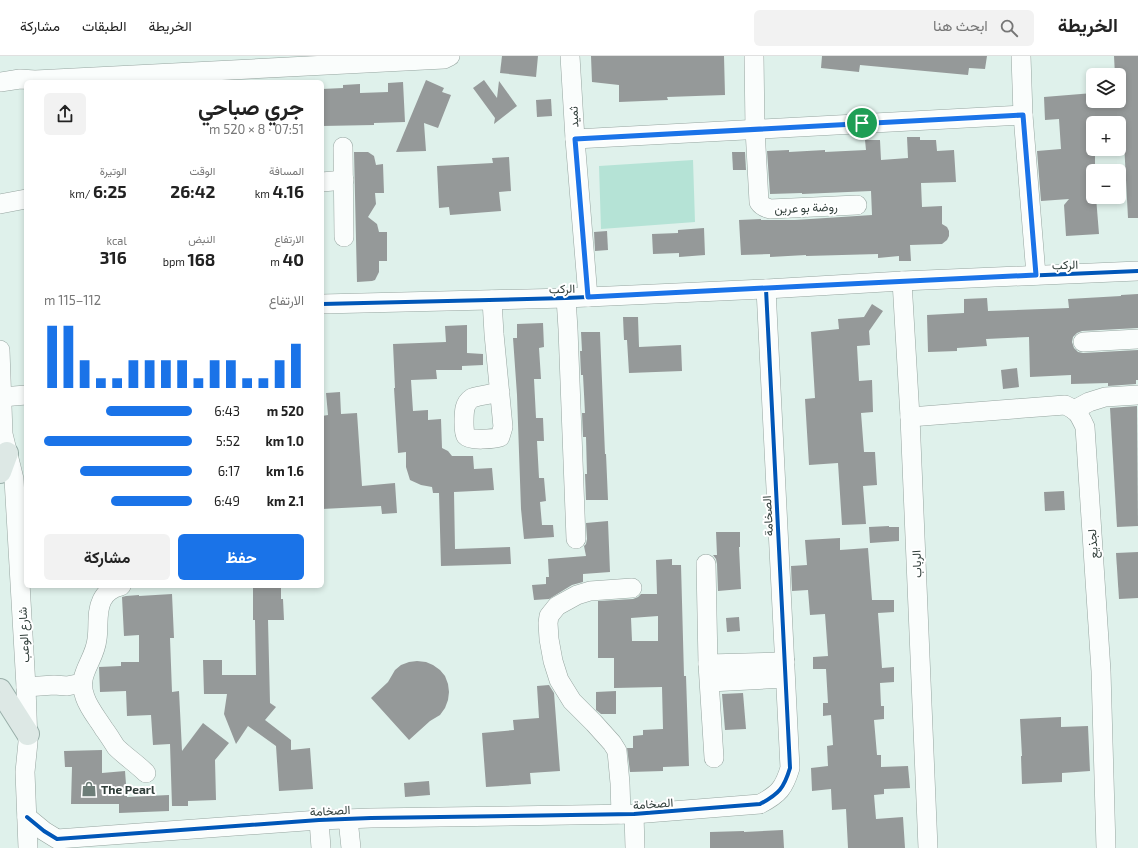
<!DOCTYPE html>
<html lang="ar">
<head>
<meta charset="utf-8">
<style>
	body { margin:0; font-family:"Exo 2",Vazirmatn,sans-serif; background:#f2f2f2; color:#222; direction:rtl; height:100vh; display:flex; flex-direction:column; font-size:15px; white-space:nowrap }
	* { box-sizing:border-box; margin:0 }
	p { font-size:13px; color:#767676 }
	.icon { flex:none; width:22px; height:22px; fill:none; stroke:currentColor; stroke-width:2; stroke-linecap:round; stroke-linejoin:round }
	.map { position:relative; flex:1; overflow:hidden; direction:ltr }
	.sheet { position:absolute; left:24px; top:24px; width:300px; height:508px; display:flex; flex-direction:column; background:#fff; border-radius:6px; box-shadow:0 2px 6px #0003; direction:rtl }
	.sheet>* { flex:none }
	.controls { position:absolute; left:1086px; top:12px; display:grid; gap:8px }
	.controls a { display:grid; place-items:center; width:40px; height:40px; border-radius:6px; background:#fff; box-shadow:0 2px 6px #0003; font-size:20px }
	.pin { position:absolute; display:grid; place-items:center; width:34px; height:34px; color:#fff; margin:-17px; border:2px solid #fff; border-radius:50%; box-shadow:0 1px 4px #0007 }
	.round { display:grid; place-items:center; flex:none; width:42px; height:42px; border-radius:6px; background:#f2f2f2 }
	.summary { display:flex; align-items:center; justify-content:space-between; height:68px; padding:0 20px }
	h1 { font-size:22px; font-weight:700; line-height:30px }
	.figures { display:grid; grid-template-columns:repeat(3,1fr); gap:6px; height:68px; padding:4px 20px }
	.figures div { display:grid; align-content:center }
	.figures b { font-size:17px; font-weight:700 }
	.figures small { font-size:11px; font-weight:400 }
	.figures p { font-size:11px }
	.chart { height:112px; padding:8px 20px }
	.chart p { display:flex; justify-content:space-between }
	.chart svg { width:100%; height:72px; margin-top:4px; stroke:#1a73e8; stroke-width:6 }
	.button { display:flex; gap:8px; margin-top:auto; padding:8px 20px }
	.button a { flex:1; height:46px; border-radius:6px; background:#1a73e8; color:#fff; font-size:16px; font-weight:700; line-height:46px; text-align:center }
	.button a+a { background:#f2f2f2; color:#222 }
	ul { padding:0 20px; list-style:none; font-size:13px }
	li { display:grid; grid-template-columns:64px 48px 1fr; align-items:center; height:30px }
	li i { height:10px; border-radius:5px; background:#1a73e8 }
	header { display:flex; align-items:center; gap:24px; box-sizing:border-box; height:56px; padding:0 20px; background:#fff; border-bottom:1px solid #e0e0e0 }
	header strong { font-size:19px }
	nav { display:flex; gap:22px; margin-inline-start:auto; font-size:14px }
	.search { width:280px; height:36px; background:#f2f2f2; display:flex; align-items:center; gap:10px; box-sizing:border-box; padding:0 14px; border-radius:6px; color:#767676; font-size:15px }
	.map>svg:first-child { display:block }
</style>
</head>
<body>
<header>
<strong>الخريطة</strong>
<div class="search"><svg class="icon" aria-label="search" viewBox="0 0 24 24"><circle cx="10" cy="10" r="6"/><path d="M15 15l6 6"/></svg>ابحث هنا</div>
<nav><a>الخريطة</a><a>الطبقات</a><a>مشاركة</a></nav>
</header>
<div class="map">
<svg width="1138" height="792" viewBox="0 0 1138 792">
	<rect width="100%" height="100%" fill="#dff1eb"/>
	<polygon fill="#b5e3d6" points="693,104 695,166 601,173 599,110"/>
	<g fill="#959999" fill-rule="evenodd">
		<polygon points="502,0 538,0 536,21 500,17"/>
		<polygon points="591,0 724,0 725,39 667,41 668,44 619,46 619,29 592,26"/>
		<polygon points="822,0 987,0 985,13 969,12 968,19 860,9 859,16 821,12"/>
		<polygon points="1114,0 1138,0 1138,162 1128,162 1124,86 1119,87 1119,67 1093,67 1093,93 1095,93 1095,115 1093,115 1093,141 1096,141 1099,178 1066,180 1064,149 1069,143 1041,145 1037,95 1061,93 1059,63 1045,64 1044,41 1093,37 1093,45 1119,45 1119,19 1115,19"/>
		<polygon points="426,24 444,32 442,36 451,39 438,72 424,67 426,95 396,96"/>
		<polygon points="484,24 497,42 499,25 517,50 494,68 495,62 473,32"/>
		<polygon points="403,26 405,66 374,67 374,69 322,70 322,33 343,32 343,29 360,28 360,37 388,36 388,27"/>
		<polygon points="551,43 552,60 537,61 536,44"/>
		<polygon points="907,81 920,81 920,84 936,84 937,95 954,94 956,126 921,127 922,151 942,150 942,168 947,171 949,175 949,180 947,184 942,188 910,189 911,205 899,205 899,200 878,202 878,198 806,200 806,199 770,201 770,198 741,199 739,164 761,163 761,164 795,164 872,159 871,135 802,138 802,137 770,138 767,95 789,94 789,96 825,94 825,96 866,94 865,84 880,84 881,104 908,102"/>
		<polygon points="354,96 368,96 374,100 376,109 383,108 384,137 375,137 376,148 368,161 377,168 379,176 387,176 387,205 379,205 379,216 375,224 372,225 357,226"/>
		<polygon points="732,96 745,96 746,114 733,114"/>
		<polygon points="509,101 511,135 499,136 501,155 450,159 449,151 439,152 437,110 493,107 492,102"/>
		<polygon points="704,172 705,199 679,201 679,197 653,198 652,178 678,177 678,174"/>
		<polygon points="607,175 608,194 595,195 594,176"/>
		<polygon points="1138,238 1138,272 1082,275 1077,277 1073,281 1072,286 1074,292 1078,296 1083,297 1138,294 1138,324 1136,324 1136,328 1108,330 1108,327 1071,328 1071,319 1030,321 1029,281 986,283 987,290 957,292 957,295 928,296 927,259 964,257 964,243 987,242 988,255 1069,252 1068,243 1121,240 1121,239"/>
		<polygon points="872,248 883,255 869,275 870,289 857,290 859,325 872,324 873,356 861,357 864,396 875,396 877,429 863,430 866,468 842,469 838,407 809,409 805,343 815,342 811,276 839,273 838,263 864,261"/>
		<polygon points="623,261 638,261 639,291 681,289 682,315 629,317 627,284 624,284"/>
		<polygon points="543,267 544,291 539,292 541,323 534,323 536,362 543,362 544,385 537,385 539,422 544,422 546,445 540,446 542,469 553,469 554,481 524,483 521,453 517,339 513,282 517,282 517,268"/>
		<polygon points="467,269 467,297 483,298 483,309 462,310 462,314 436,314 437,323 411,324 413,355 428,354 428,364 441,363 442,392 448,395 452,400 473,400 474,413 492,412 494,434 454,436 455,493 510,491 511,508 441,510 439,437 433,437 432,431 421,429 410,424 406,411 406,396 398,397 394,332 395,332 393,288 446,286 445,270"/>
		<polygon points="581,276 600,276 605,398 606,398 608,444 586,444 585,418 587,418 586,381 583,381 582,357 585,357 583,319 581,319 580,295 582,295"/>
		<polygon points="1017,312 1019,331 1003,333 1001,314"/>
		<polygon points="340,336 341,358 357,357 362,430 395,427 397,457 382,458 381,450 322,453 322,360 328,359 326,337"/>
		<polygon points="1137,350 1138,470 1117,471 1110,352"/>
		<polygon points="1064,435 1065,454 1045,455 1044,436"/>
		<polygon points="608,465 610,516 583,518 583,526 572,529 549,543 534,544 532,529 546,528 546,521 549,521 548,503 586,500 584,490 586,488 587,483 586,467"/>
		<polygon points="889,470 889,471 899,471 899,485 870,487 869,471"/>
		<polygon points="716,476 740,476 740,491 739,491 741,533 718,535 717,508 716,503 713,499 717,499"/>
		<polygon points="840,482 840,494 868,492 872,544 894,544 894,556 878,557 882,612 894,611 894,626 880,627 881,650 884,650 884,663 874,664 877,699 881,699 881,711 908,710 910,732 884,733 884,738 874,739 876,763 903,761 905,792 848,792 846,753 832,754 831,733 812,735 811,712 828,710 827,690 833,689 831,659 823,660 823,647 828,647 826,613 813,613 813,601 828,600 825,558 810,559 808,534 792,535 791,510 807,509 805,484"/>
		<polygon points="1138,496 1138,542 1119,543 1116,497"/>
		<path d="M672 503V509H681L684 620H686L689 710 663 711V715L630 716 627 692H633V680L643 679V674L663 673 662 631 614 632V602H598V545L633 543 638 541 641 538H657L656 504ZM658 560V585H632L631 562Z"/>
		<polygon points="253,530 281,530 281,543 283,543 284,564 268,564 270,647 276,651 265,664 291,684 291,694 310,692 313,733 279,735 276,690 248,670 236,688 224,658 227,638 204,638 203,604 222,604 222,619 256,619 255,564 253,564"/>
		<polygon points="172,538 174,582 170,582 172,636 179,635 182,695 203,667 229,687 215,704 216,744 188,745 188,750 172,750 170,688 153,689 151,659 127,660 126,635 100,636 99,611 121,610 121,606 139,606 139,579 124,580 122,541 126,540 139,539 139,540"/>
		<polygon points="739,561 740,575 727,576 726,562"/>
		<polygon points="417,605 426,606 433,609 440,614 445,620 448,628 449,636 448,644 445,652 440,659 430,665 409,684 371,642 388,626 395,614 401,609 409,606"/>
		<polygon points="549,629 554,637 560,715 530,717 531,728 486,731 482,677 514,674 513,664 539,662 537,630"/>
		<polygon points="616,635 616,658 601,658 596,654 596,636"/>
		<polygon points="743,637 746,673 725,674 722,638"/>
		<polygon points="1061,661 1061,671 1088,670 1090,715 1062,717 1062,726 1022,728 1021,700 1022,700 1020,663"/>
		<polygon points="102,694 102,717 125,715 127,741 169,739 169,755 119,757 119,748 71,748 72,711 65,711 64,695"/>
		<polygon points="429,725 430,739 405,741 404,727"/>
		<polygon points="783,774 784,792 710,792 710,776 744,775 744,776"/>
	</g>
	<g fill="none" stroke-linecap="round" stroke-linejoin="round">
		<g stroke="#96a5a0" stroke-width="20">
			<g id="minor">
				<polyline points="570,0 575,83 588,241"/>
				<path d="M754 0 755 73 759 146C762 151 765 151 770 153L857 149"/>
				<polyline points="1021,0 1023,59 1036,219"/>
				<polyline points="0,26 20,23 35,24 444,3 450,0"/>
				<polyline points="575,83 1023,59"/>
				<polyline points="343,91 344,181"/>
				<polyline points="322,126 344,124"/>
				<polyline points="0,148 26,143"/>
				<polyline points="902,225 910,361 928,792"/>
				<polyline points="566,242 568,273 576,483"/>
				<path d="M492 244 494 278 503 371 500 381C494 383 470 385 466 380 463 376 464 357 465 352 466 348 469 344 472 342 480 339 492 338 500 336"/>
				<polyline points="322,248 566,242 766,233 902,225 1138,215"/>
				<polyline points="1083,286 1138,283"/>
				<polyline points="0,294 3,378 14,423 26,631 28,686 25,716 28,792"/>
				<polyline points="2,341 26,339"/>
				<polyline points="1074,354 1089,346 1105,341 1138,339"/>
				<path d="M910 361 1065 349C1078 355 1079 358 1085 371L1101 615 1106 792"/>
				<polyline points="706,508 708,608 714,702"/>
				<path d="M121 530C112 532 106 536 102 544 96 556 99 571 97 583 95 605 76 618 85 641 89 653 98 663 104 673 108 678 112 685 116 691 125 700 137 708 146 717"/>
				<polyline points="708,608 785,606"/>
				<polyline points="710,626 785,622"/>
				<polyline points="26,631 54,629 67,630 82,627"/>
				<polyline points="621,758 620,727 617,695 612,687 594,667 572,645 559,624 553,605 549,583 548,567 549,560 557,550 577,539 590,535 632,532"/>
				<polyline points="634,758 635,792"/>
				<path d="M27 761 44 775 57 783 319 764 371 762 634 758 760 748C779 738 784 732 790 712L766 233"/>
				<polyline points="348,763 351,792"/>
				<polyline points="319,764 321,792"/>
			</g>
		</g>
		<g stroke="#98aea8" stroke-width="24">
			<g id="major">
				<polyline points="0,416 7,397"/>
				<polyline points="0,634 28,678"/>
			</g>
		</g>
		<use href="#minor" stroke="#fafdfc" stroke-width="19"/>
		<use href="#major" stroke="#dde8e5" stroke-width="22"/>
		<g stroke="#fff" stroke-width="6">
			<g id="cycleway">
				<polyline points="322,248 566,242 766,233 902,225 1138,215"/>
				<path d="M27 761 44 775 57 783 319 764 371 762 634 758 760 748C779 738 784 732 790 712L766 233"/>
			</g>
		</g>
		<use href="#cycleway" stroke="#0057b8" stroke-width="4"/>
	</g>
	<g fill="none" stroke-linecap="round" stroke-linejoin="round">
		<g stroke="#fff" stroke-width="8">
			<path id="route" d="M1023 59 1036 219C887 225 737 234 588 241L575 83Z"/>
		</g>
		<use href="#route" stroke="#1a73e8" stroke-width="5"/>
	</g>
	<defs>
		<g id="shop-bare" transform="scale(1.2)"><path d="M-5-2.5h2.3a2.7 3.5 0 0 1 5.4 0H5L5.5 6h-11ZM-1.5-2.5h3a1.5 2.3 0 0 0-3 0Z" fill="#6d7d78" stroke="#fff" stroke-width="2.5" paint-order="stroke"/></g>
	</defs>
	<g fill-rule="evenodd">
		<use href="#shop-bare" x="89" y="733"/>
	</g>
	<g text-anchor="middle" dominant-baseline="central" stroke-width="4" stroke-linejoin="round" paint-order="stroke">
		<g font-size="12" fill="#303e3a" stroke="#fff">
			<text transform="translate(573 61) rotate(-93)">ثميد</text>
			<text transform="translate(806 151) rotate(-2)">روضة بو عرين</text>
			<text transform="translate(1065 208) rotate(-2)">الركب</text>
			<text transform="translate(562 232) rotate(-2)">الركب</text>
			<text transform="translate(767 460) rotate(-93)">الصخامة</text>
			<text transform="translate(1092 488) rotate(-94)">لجذيع</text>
			<text transform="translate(916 508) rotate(-92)">الرباب</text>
			<text transform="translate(23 579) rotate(-93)">شارع الوعب</text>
			<text transform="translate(653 747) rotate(-4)">الصخامة</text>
			<text transform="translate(330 754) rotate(-3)">الصخامة</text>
		</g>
		<g font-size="12" font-weight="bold" fill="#303e3a" stroke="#fff" text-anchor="start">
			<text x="101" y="733">The Pearl</text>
		</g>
	</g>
</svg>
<div class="controls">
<a><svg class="icon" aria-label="layers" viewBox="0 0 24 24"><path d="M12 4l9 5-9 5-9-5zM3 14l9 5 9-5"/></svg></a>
<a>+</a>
<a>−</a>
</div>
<div class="pin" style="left:862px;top:67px;background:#1e9e55"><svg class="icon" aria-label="arrive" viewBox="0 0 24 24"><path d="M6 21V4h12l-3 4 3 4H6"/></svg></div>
<section class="sheet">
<div class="summary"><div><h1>جري صباحي</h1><p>07:51 · 8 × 520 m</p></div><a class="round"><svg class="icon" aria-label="share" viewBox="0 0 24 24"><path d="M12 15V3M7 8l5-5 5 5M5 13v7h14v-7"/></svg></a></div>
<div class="figures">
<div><p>المسافة</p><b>4.16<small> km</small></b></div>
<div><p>الوقت</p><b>26:42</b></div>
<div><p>الوتيرة</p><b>6:25<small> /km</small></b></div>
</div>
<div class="figures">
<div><p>الارتفاع</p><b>40<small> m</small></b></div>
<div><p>النبض</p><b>168<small> bpm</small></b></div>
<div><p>kcal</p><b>316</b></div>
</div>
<div class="chart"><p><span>الارتفاع</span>112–115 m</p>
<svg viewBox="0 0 160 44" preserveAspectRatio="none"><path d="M5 44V6M15 44V6M25 44V27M35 44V38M45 44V38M55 44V27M65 44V27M75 44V27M85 44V27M95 44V38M105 44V27M115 44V27M125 44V38M135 44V38M145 44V27M155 44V17"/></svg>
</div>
<ul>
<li><b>520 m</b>6:43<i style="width:58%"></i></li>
<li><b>1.0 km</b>5:52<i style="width:100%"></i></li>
<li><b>1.6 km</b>6:17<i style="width:76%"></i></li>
<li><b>2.1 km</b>6:49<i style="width:55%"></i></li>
</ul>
<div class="button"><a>حفظ</a><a>مشاركة</a></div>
</section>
</div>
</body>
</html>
